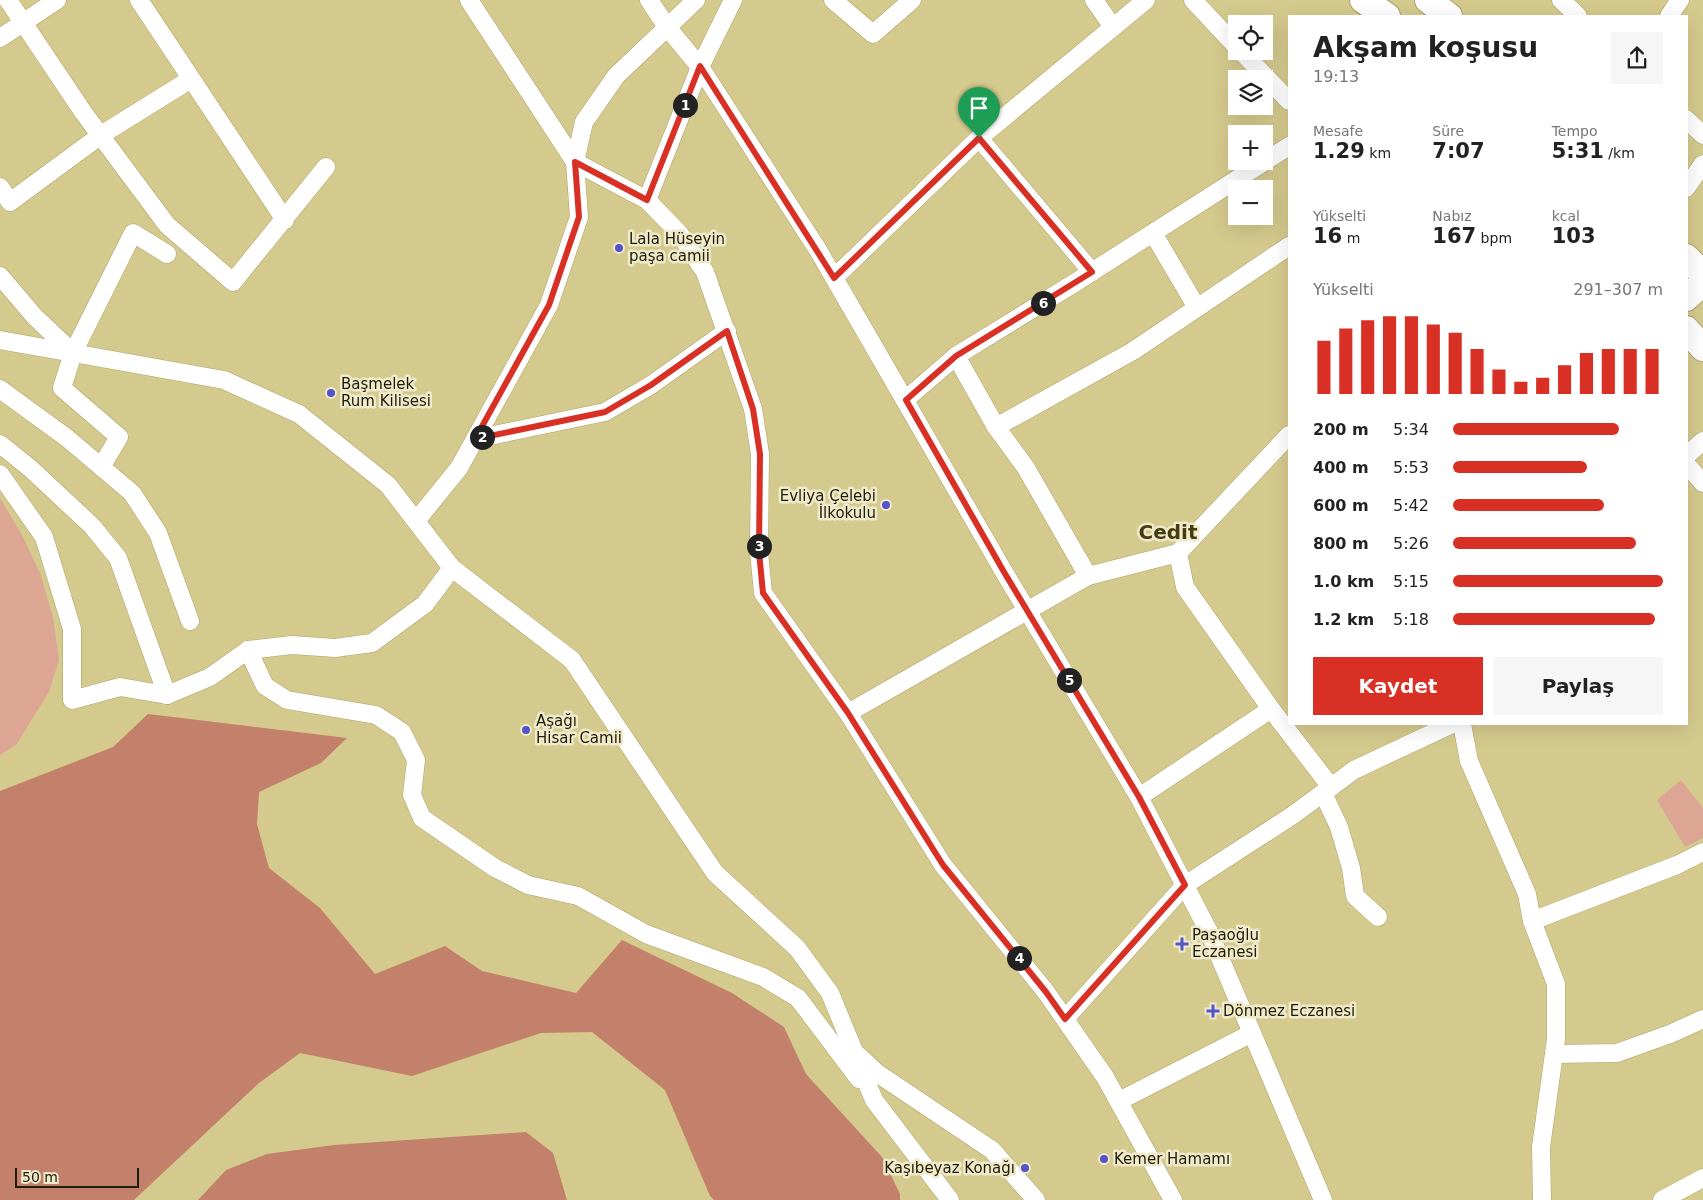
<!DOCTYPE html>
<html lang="tr">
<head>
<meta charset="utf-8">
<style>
	body { margin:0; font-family:"DejaVu Sans",sans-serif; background:#f6f6f6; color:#222; height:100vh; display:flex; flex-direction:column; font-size:19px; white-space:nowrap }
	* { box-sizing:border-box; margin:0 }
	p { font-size:16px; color:#767676 }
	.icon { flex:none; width:28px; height:28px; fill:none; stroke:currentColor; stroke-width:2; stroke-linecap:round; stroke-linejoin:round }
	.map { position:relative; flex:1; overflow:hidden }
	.panel { position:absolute; left:1288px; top:15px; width:400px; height:710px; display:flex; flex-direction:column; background:#fff; border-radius:0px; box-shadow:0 5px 20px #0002 }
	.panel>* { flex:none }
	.fabs { position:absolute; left:1228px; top:15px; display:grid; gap:10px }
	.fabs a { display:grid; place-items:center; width:45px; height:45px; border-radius:0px; background:#fff; box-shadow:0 5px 20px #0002; font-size:25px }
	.scale { position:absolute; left:15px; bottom:12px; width:124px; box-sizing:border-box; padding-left:5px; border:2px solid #201b03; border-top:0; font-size:14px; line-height:18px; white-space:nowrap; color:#201b03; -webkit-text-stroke:4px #f0eacc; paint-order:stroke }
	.pin { position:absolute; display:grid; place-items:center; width:42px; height:42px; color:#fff; margin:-51px -21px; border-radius:50% 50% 50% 0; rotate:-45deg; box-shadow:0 0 5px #0007 }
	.pin .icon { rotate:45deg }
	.km { position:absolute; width:25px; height:25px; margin:-12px; border-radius:50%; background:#222; color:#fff; font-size:14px; line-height:25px; text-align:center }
	.round { display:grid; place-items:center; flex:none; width:52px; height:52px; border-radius:0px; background:#f6f6f6 }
	.overview { display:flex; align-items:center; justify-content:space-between; height:85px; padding:0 25px }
	h1 { font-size:28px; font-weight:700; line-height:38px }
	.stats { display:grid; grid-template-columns:repeat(3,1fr); gap:8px; height:85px; padding:5px 25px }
	.stats div { display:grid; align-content:center }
	.stats b { font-size:21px; font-weight:700 }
	.stats small { font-size:14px; font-weight:400 }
	.stats p { font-size:14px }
	.chart { height:140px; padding:10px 25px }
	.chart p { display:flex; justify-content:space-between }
	.chart svg { width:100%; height:90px; margin-top:5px; stroke:#d93025; stroke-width:6 }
	.primary-button { display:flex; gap:10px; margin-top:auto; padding:10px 25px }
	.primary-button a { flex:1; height:58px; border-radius:0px; background:#d93025; color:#fff; font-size:20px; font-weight:700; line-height:58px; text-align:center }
	.primary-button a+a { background:#f6f6f6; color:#222 }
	ul { padding:0 25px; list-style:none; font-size:16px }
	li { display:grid; grid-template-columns:80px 60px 1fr; align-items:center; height:38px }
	li i { height:12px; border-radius:6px; background:#d93025 }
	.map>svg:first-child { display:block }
</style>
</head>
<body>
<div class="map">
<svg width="1703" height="1200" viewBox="0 0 1703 1200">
	<rect width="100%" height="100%" fill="#d5ca8d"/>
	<g fill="#dda694">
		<polygon points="0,498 22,535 40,573 53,617 59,660 49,692 16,745 0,755"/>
		<polygon points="1681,780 1703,808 1703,838 1685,847 1657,800"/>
	</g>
	<g fill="#c3806a">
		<polygon points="148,714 347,738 321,763 259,792 257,824 269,868 320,908 375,974 445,946 482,971 576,993 622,940 732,993 784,1027 806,1074 882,1157 900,1194 900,1200 714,1200 710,1196 665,1090 592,1032 541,1033 412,1076 300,1053 259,1083 134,1200 0,1200 0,791 113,747"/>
		<polygon points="526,1132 553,1153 567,1200 198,1200 226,1170 267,1154 334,1145"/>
	</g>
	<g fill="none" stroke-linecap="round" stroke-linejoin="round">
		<g stroke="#aea368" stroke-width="19">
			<g id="minor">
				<polyline points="8,0 83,112 167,225 233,282 326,167"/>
				<polyline points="139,0 285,220"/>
				<polyline points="649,0 667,27 700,67 818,250 1004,572 1139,797 1209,932 1323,1200"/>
				<polyline points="696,0 616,76 584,122 575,162 647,200 679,233 705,272 753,409 760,454 759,552 763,593 848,713 943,865 1046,992 1105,1077 1173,1200"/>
				<polyline points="833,0 873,34 912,0"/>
				<polyline points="1094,0 1112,26"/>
				<polyline points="1193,0 1236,46"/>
				<polyline points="1561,0 1578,16"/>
				<polyline points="1669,16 1680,0"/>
				<polyline points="0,38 57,0"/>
				<polyline points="1241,51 1289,101"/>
				<polyline points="1686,119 1703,135"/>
				<polyline points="979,138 1092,272"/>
				<polyline points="0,187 10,202 101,135 191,79"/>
				<polyline points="1686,188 1703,164"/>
				<polyline points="647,200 700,67 733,0"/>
				<polyline points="1153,233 1196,306"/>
				<polyline points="0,276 35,317 73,353 224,380 299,414 388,485 452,568 572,660 715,873 797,948 830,993 874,1100 950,1200"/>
				<polyline points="834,278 979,138 1146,0"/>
				<polyline points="0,340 73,353"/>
				<polyline points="956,356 996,427 1026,468 1088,576"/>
				<polyline points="0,389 67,438 132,493 158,533 190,621"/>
				<polyline points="905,400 956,356 1076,282 1289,146"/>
				<polyline points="996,427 1133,351 1289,246"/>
				<polyline points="475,439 605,412 651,385 727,331"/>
				<polyline points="0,444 31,469 92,526 118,558 167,695"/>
				<polyline points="1686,456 1703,441"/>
				<polyline points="1686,464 1703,483"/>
				<polyline points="101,467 119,437 62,388 73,353 133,233 167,254"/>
				<polyline points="0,474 44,537 72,629 72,700 120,687 167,695 210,677 248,650 292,645 335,648 372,643 425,604 452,568"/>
				<polyline points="416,521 459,468 549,305 579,217 575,162 469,0"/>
				<polyline points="1178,553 1185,587 1271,709 1331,787"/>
				<polyline points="248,650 265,686 287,700 376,715 402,732 416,760 412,795 422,818 495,868 528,885 578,896 646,934 763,977 798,998 859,1079"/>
				<polyline points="848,713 1088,576 1178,553 1289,435"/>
				<polyline points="1462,724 1469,761 1527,894 1532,921 1556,984 1556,1039 1541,1147 1542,1200"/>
				<polyline points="1323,793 1339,827 1351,868 1355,896 1378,917"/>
				<polyline points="1139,797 1271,709"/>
				<polyline points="1532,921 1677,865 1703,852"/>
				<polyline points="1065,1019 1185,885 1293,815 1354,770 1452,724"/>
				<polyline points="1554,1054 1617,1053 1670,1034 1703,1019"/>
				<polyline points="859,1056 877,1073 992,1150 1036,1200"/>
				<polyline points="1119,1101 1252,1033"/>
				<polyline points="1662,1200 1703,1178"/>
			</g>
		</g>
		<g stroke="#aea368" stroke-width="28">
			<g id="secondary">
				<polyline points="1363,0 1387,16"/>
				<polyline points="1428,0 1449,16"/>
				<polyline points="1686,257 1703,274"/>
				<polyline points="1686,298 1703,283"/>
				<polyline points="1686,329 1703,348"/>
			</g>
		</g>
		<use href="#minor" stroke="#fff" stroke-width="18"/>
		<use href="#secondary" stroke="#fff" stroke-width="26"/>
	</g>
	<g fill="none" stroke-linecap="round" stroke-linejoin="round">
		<g stroke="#fff" stroke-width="10">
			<polygon id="route" points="700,66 834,278 979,138 1092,272 956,356 906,400 1004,572 1139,797 1185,885 1065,1019 1046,992 943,865 848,713 763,593 759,552 760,454 753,409 727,331 651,385 605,412 475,439 549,305 579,217 575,162 647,200"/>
		</g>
		<use href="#route" stroke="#d93025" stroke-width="6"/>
	</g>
	<g fill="#5553ca" stroke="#f0eacc" stroke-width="2">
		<circle cx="619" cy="248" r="5"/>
		<circle cx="331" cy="393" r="5"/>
		<circle cx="886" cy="505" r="5"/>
		<circle cx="526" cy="730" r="5"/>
		<path d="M1179.5 936.5h5v5h5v5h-5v5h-5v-5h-5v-5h5z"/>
		<path d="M1210.5 1003.5h5v5h5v5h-5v5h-5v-5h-5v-5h5z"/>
		<circle cx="1104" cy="1159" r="5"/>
		<circle cx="1025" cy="1168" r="5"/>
	</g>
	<g text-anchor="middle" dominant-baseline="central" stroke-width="5" stroke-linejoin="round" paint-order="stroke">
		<g font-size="15" fill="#201b03" stroke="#f0eacc" text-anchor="start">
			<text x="629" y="239">Lala Hüseyin<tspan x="629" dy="17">paşa camii</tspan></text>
			<text x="341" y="384">Başmelek<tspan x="341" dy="17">Rum Kilisesi</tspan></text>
			<text x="876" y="496" text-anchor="end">Evliya Çelebi<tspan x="876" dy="17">İlkokulu</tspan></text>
			<text x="536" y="721">Aşağı<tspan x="536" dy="17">Hisar Camii</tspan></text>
			<text x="1192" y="935">Paşaoğlu<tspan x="1192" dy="17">Eczanesi</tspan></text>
			<text x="1223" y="1011">Dönmez Eczanesi</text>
			<text x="1114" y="1159">Kemer Hamamı</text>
			<text x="1015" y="1168" text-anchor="end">Kaşıbeyaz Konağı</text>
		</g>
		<g font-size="20" font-weight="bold" fill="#453d0e" stroke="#f0eacc">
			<text x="1168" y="532">Cedit</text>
		</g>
	</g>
</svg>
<div class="fabs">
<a><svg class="icon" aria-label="locate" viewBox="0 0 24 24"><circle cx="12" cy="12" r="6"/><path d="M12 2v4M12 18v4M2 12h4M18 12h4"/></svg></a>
<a><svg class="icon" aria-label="layers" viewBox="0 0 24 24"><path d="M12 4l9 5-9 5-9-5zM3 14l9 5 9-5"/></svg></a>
<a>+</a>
<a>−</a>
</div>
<div class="scale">50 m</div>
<div class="pin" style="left:979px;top:138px;background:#1e9e55"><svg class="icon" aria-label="arrive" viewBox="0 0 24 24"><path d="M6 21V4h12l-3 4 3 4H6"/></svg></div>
<b class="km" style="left:685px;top:105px">1</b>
<b class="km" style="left:482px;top:437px">2</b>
<b class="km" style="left:759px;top:546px">3</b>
<b class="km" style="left:1019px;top:958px">4</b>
<b class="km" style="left:1069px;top:680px">5</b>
<b class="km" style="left:1043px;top:303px">6</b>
<section class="panel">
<div class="overview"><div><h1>Akşam koşusu</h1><p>19:13</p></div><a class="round"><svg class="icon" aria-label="share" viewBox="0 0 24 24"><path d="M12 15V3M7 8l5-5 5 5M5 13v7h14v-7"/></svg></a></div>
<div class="stats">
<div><p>Mesafe</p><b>1.29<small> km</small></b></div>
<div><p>Süre</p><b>7:07</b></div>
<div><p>Tempo</p><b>5:31<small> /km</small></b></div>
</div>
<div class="stats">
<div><p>Yükselti</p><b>16<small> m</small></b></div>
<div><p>Nabız</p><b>167<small> bpm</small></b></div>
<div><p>kcal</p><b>103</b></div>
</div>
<div class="chart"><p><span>Yükselti</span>291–307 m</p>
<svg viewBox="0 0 160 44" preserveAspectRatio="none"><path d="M5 44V18M15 44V12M25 44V8M35 44V6M45 44V6M55 44V10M65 44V14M75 44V22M85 44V32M95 44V38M105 44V36M115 44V30M125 44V24M135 44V22M145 44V22M155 44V22"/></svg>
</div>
<ul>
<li><b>200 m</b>5:34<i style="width:79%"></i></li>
<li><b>400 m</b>5:53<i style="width:64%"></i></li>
<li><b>600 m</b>5:42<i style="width:72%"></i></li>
<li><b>800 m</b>5:26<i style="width:87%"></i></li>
<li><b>1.0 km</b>5:15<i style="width:100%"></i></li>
<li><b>1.2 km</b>5:18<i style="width:96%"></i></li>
</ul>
<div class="primary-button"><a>Kaydet</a><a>Paylaş</a></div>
</section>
</div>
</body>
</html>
